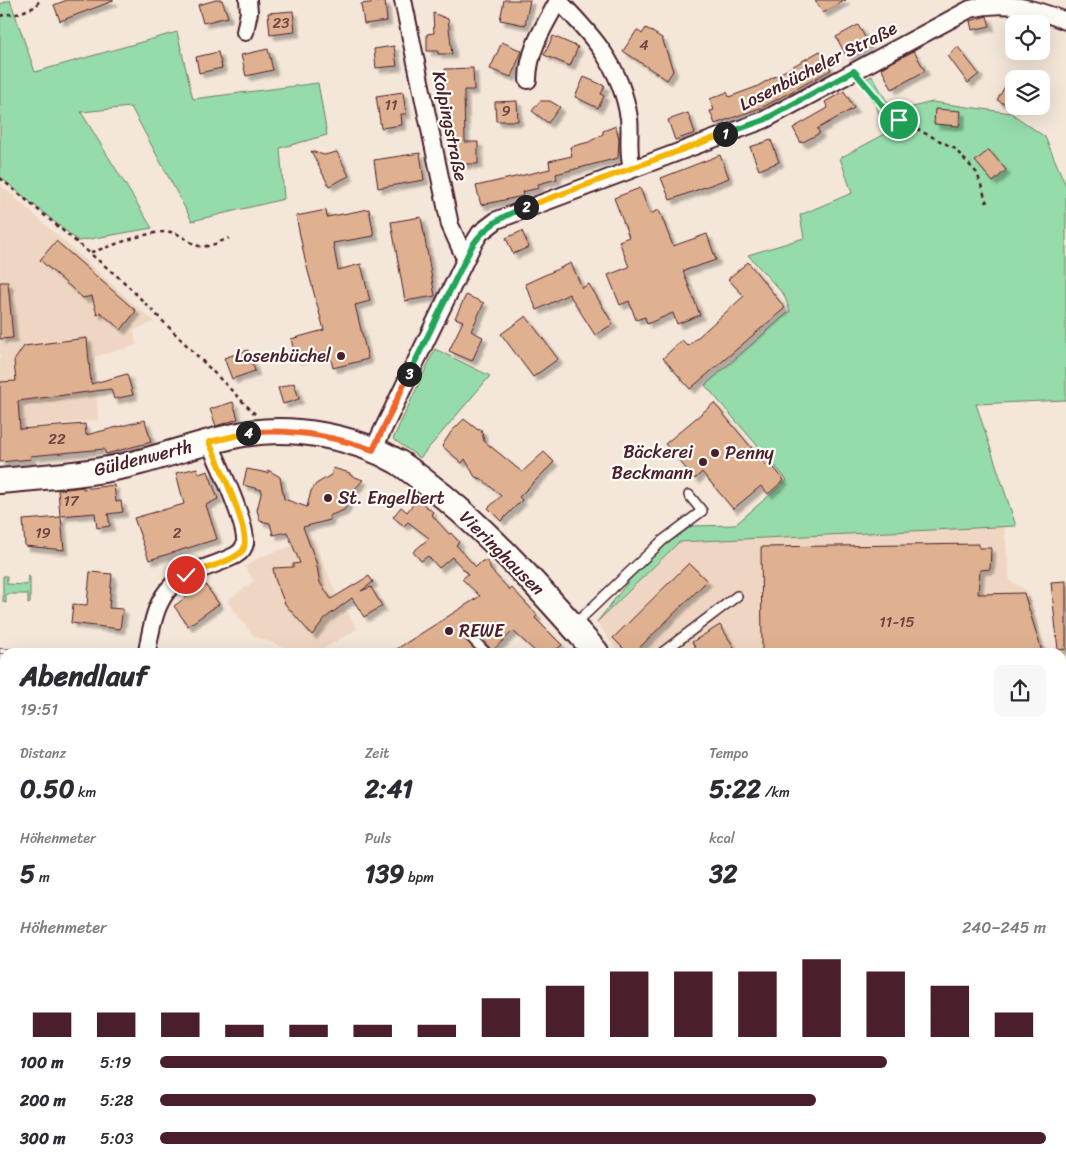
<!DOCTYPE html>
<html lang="de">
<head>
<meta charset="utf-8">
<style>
	body { margin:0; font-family:Sriracha,sans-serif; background:#f7f7f7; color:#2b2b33; height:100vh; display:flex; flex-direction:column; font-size:19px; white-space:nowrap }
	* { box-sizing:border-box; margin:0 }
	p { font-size:16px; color:#7c7c81 }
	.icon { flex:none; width:28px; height:28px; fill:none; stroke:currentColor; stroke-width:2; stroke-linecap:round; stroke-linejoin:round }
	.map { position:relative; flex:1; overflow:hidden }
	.side { position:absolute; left:0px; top:648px; width:1066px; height:519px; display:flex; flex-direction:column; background:#fff; border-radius:15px 15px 0 0; box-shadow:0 5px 20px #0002 }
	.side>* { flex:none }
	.buttons { position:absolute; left:1005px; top:15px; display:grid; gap:10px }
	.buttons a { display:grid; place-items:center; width:45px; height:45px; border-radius:10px; background:#fff; box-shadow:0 5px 20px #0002; font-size:25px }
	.pin { position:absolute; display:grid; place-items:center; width:42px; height:42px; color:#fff; margin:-21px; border:2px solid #fff; border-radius:50%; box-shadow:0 1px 5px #0007 }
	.km { position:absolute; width:25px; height:25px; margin:-12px; border-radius:50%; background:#222; color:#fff; font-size:14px; line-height:25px; text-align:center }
	.round { display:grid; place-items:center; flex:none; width:52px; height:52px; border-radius:10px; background:#f7f7f7 }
	.headline { display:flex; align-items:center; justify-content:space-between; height:85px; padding:0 20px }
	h1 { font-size:28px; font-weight:800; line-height:38px }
	.metrics { display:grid; grid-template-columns:repeat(3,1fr); gap:8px; height:85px; padding:5px 20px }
	.metrics div { display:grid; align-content:center }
	.metrics b { font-size:25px; font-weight:800 }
	.metrics small { font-size:14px; font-weight:400 }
	.metrics p { font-size:14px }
	.chart { height:140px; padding:10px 20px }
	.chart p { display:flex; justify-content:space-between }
	.chart svg { width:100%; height:90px; margin-top:5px; stroke:#4a1f2b; stroke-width:6 }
	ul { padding:0 20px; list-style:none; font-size:16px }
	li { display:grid; grid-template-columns:80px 60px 1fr; align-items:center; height:38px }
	li i { height:12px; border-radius:6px; background:#4a1f2b }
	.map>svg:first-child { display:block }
</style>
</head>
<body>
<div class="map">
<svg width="1066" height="1166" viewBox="0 0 1066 1166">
	<defs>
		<filter id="shadow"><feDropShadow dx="4.5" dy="4.5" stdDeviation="1" flood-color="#0004"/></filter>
	</defs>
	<rect width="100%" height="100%" fill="#f4e6d8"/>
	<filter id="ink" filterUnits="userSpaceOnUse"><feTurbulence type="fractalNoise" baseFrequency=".02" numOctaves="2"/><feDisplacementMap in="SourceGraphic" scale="10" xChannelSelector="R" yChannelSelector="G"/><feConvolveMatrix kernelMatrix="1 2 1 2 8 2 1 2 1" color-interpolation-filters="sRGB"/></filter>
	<g filter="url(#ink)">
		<g fill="#eed6c2">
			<polygon points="0,184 154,322 134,330 136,345 94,357 98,420 0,430"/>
			<polygon points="1004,525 1010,581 1027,590 1045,652 618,652 597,622 679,542"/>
			<polygon points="314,538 334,589 357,629 318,652 298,652 254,636 227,601 254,581 245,567 258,558"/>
			<polygon points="1061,710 1066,721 1066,866 1061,866"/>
			<polygon points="0,728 5,728 5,1003 0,1006"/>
			<polygon points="882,1161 949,1161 957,1166 879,1166"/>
		</g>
		<g fill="#95dcaa" stroke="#707e6a">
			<polygon points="10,0 35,72 177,32 193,99 318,83 327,135 280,148 284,199 192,221 131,107 81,112 152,228 78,241 0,177 0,4"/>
			<polygon points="872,76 886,100 897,111 932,102 1011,113 1045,137 1066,186 1066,400 976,404 1016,526 679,542 597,622 632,577 668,543 692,526 735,525 787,480 705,385 790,311 784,295 748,255 804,238 800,215 852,193 840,158 889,132 862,81"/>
			<polygon points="435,349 490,376 420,458 393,439"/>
			<polygon points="3,576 7,576 7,584 27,585 28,576 30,577 30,603 28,604 28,594 6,594 6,603 3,602"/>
			<polygon points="5,1003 5,1161 173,1161 172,1166 0,1166 0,1006"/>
		</g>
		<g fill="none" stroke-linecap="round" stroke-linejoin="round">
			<polyline stroke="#7b8ca8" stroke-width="4.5" points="119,1166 119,1161"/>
		</g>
		<g fill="#dfb190" stroke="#4a1f2b" filter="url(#shadow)">
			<polygon points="67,0 113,0 113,1 60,21 54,5"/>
			<polygon points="216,0 222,0 228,17 203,23 198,5"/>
			<polygon points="504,0 530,0 525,25 500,20"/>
			<polygon points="815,0 846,0 823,13"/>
			<polygon points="385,1 387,21 364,24 361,4"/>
			<polygon points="293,11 295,32 270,35 268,13"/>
			<polygon points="433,13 448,19 452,54 438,54 438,51 427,51 427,34 434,33"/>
			<polygon points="987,16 990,26 972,30 970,21"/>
			<polygon points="858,25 869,44 847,57 836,37"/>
			<polygon points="646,28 662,38 673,71 667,80 623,51 637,30 642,34"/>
			<polygon points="553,36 578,47 570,66 544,55"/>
			<polygon points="502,42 522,51 511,77 490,69"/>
			<polygon points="394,46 397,66 376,68 374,49"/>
			<polygon points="958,47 979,74 968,83 948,56"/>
			<polygon points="268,49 273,70 246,76 241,55"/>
			<polygon points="820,51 831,70 763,107 715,124 710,111 714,110 710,99 727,92 729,97 756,87"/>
			<polygon points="914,51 925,71 892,89 881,68"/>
			<polygon points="218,52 222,68 199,73 196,57"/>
			<polygon points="473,68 474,90 464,90 465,142 478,142 478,164 452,164 452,127 442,127 442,106 446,106 445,69"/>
			<polygon points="1014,71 1014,109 997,100"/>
			<polygon points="584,77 605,86 601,94 604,96 598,108 575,97"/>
			<polygon points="844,91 854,108 817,129 820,133 801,143 793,128 828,108 825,102"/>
			<polygon points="403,92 406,114 401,114 402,125 381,128 376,96"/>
			<polygon points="517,101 518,121 496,121 495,102"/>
			<polygon points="540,101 550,101 560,107 548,123 532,111"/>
			<polygon points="935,109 961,111 959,126 934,124"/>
			<polygon points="688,113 695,133 675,140 668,120"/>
			<polygon points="616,126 619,139 618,158 556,174 557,179 538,184 539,188 522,192 523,196 481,205 476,186 550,169 549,161 572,156 570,147 589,142 603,134 603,131"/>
			<polygon points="771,140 779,162 759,170 750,147"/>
			<polygon points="989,150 1006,170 993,182 975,161"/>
			<polygon points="311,151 324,155 337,152 349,176 329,186"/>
			<polygon points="420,153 424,180 378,188 374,160"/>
			<polygon points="720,155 729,178 670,200 661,178"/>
			<polygon points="640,188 650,214 659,210 673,246 707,234 716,260 683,271 700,315 677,324 673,313 647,324 645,317 636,320 629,301 620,305 608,275 629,267 619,241 629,237 614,198"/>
			<polygon points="369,209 374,236 333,243 338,270 361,264 370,301 355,305 368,359 333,368 329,351 296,359 291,339 324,330 305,260 296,216 326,210 327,217"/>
			<polygon points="421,217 435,296 405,301 391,222"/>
			<polygon points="522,231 529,247 513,254 506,238"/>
			<polygon points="56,241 136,311 121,330 100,312 97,315 92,296 83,298 40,260"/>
			<polygon points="748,262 785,308 690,389 663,358 682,340 688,346 744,296 728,279"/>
			<polygon points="571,263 582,288 589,284 613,324 595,335 569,294 537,310 525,284"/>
			<polygon points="0,282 8,282 13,338 0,339"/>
			<polygon points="466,295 484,303 471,331 483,337 472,361 449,351 463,321 455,318"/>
			<polygon points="526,316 558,359 533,377 501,334"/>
			<polygon points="87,338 91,384 127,374 133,395 114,399 111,389 18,401 20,429 85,424 86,435 145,420 151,442 106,454 104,449 30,456 31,459 0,462 0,382 16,381 14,361 24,346"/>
			<polygon points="248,350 255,371 232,379 224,358"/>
			<polygon points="294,383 299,399 283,404 278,388"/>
			<polygon points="233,402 238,419 216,426 210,409"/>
			<polygon points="714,403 766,465 769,462 784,480 768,494 761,486 733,509 702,472 695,479 665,444"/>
			<polygon points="464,419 478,430 481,429 484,441 522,472 544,452 554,462 519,497 522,500 501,521 488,508 501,496 482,479 475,477 465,459 462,463 442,446 451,432"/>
			<polygon points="197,468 199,474 208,471 218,499 206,505 217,539 149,560 134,518 184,504 176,473"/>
			<polygon points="333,468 350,473 350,475 363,480 354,490 354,493 346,493 347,505 344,510 329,516 330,520 303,527 316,562 320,583 331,599 369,576 373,582 361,591 371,587 382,606 364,617 352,598 325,618 312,635 285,604 275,579 273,568 293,567 293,564 300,563 287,532 273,535 270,523 260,521 257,510 262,490 243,485 247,469 268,473 268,470 280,477 284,499 307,507 311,491 316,484 331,475"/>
			<polygon points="114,485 116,502 121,501 123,512 108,514 110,526 97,528 95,513 60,516 58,490 83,487 83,489"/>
			<polygon points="417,499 433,512 431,514 449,534 451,533 459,542 456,545 476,567 482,561 487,561 490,565 490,569 510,590 512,588 537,615 535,618 562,645 553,652 536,652 513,631 491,652 490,648 473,630 467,628 462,632 462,636 477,652 392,652 480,596 462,579 468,574 452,557 439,568 428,556 421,561 413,552 429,538 408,522 404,526 393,517 401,507 407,512"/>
			<polygon points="61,517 64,550 25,546 23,520"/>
			<polygon points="979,544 979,548 991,548 990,569 980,570 978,594 1024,593 1042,652 762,652 761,547"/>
			<polygon points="689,563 707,581 635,652 627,652 613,638"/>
			<polygon points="90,572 112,574 109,608 123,609 120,629 71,623 73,604 87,605"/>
			<polygon points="1066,581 1066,649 1058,650 1051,582"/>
			<polygon points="205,584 219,604 188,626 174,606"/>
			<polygon points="720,625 737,652 698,652 692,642"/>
		</g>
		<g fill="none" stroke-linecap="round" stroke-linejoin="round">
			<g stroke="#4a1f2b" stroke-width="12">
				<g id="service">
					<polyline points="573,626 662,541 702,511 689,495"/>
					<polyline points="468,634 485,652"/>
					<polyline points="663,652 737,596"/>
				</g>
			</g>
			<g stroke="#4a1f2b" stroke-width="20">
				<g id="minor">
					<polyline points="403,0 450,225 463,254 467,255"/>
					<path d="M558 0C593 36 621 66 629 118 631 135 627 150 632 168"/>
					<polyline points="245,32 249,12 248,0"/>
					<path d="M528 80C528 51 544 26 558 1"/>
					<path d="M373 450 472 246 480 233 497 220 764 120 970 9C1005 0 1033 8 1066 21"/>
					<path d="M147 652C152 622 157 588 189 574 205 567 221 563 236 555 241 552 244 549 245 543 247 524 218 462 209 442"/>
					<polyline points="0,708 5,708"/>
					<polyline points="248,1166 249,1161"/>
					<polyline points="379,1166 380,1161"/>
					<polyline points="861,1166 864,1161"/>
				</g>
			</g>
			<g stroke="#4a1f2b" stroke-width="28">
				<g id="secondary">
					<path d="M0 481C41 477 83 475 124 466 164 457 203 441 244 434 294 425 355 437 398 462 414 472 428 485 443 496 500 543 548 598 596 652"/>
					<polyline points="1061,1100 1066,1102"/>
				</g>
			</g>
			<g stroke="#4a1f2b" stroke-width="2.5" stroke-dasharray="4 4" stroke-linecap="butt">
				<polyline points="0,16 8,14 14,15 37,6 39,0"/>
				<polyline points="863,82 899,120 954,148 977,173 987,203"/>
				<polyline points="0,178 123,281 255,414"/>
				<path d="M91 252C114 246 148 230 171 232 182 234 189 243 199 246 209 248 221 241 229 238"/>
			</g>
			<use href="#service" stroke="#fdfcf7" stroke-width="9"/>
			<use href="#minor" stroke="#fdfcf7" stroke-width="16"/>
			<use href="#secondary" stroke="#fdfcf7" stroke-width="24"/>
			<g stroke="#4a1f2b" stroke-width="5.5">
				<g id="rail">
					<polyline points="0,651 27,652"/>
					<polyline points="0,676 5,676"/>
					<polyline points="980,1161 988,1166"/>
					<polyline points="994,1161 1001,1166"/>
				</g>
			</g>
			<use href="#rail" stroke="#fdfcf7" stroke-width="4" stroke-dasharray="11" stroke-linecap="butt"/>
		</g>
	</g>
	<g fill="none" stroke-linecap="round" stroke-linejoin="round" filter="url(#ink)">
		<g stroke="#fff" stroke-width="10">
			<polyline id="split-1" points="725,134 764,120 854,71 889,113 899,120"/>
		</g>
		<g stroke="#fff" stroke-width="10">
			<polyline id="split-2" points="526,207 725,134"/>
		</g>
		<g stroke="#fff" stroke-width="10">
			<path id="split-3" d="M409 374 472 246C486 225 503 216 526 207"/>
		</g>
		<g stroke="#fff" stroke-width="10">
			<path id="split-4" d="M248 433C291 428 332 436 373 450L409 374"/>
		</g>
		<g stroke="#fff" stroke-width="10">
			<path id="split-5" d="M186 575C200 570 235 561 243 550 253 535 217 460 209 442L248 433"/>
		</g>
		<use href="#split-1" stroke="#22a559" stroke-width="6"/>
		<use href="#split-2" stroke="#f5b400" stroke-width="6"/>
		<use href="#split-3" stroke="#22a559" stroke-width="6"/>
		<use href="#split-4" stroke="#f0652b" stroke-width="6"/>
		<use href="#split-5" stroke="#f5b400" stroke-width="6"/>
	</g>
	<g fill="#4a1f2b" stroke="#fdfcf7" stroke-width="2">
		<circle cx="341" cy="356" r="5"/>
		<circle cx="715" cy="453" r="5"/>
		<circle cx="703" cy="462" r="5"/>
		<circle cx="328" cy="498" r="5"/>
		<circle cx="449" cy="631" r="5"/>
	</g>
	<g text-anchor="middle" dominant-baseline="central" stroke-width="4.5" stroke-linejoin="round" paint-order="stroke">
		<g font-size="15" fill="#6f4444">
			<text x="281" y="23">23</text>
			<text x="644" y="45">4</text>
			<text x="391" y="105">11</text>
			<text x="506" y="111">9</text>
			<text x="57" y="439">22</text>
			<text x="71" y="501">17</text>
			<text x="43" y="533">19</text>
			<text x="177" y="533">2</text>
			<text x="897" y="622">11-15</text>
		</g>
		<g font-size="18" fill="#4a1f2b" stroke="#fdfcf7">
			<text transform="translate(818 66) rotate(-27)">Losenbücheler Straße</text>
			<text transform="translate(450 126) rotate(78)">Kolpingstraße</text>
			<text transform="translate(143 458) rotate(-14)">Güldenwerth</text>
			<text transform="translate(502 553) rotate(45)">Vieringhausen</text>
		</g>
		<g font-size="18" fill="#4a1f2b" stroke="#fdfcf7" text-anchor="start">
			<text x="331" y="356" text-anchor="end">Losenbüchel</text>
			<text x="693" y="452" text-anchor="end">Bäckerei<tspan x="693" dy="21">Beckmann</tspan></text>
			<text x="725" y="453">Penny</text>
			<text x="338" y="498">St. Engelbert</text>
			<text x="459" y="631">REWE</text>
		</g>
	</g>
</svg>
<div class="buttons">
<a><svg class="icon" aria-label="locate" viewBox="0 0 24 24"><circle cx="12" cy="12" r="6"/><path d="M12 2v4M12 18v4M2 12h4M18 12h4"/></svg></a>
<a><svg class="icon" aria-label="layers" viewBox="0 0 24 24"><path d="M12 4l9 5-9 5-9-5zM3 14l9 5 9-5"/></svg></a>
</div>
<div class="pin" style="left:899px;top:120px;background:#1e9e55"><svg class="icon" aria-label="arrive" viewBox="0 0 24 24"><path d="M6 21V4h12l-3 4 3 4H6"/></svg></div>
<div class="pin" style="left:186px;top:575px;background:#d93025"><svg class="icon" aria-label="check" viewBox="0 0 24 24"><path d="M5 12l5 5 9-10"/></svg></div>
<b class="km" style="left:725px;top:134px">1</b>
<b class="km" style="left:526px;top:207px">2</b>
<b class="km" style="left:409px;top:374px">3</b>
<b class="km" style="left:248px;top:433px">4</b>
<section class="side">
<div class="headline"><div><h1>Abendlauf</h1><p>19:51</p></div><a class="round"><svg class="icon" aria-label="share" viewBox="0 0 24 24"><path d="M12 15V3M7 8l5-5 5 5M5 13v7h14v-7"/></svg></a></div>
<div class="metrics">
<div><p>Distanz</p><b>0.50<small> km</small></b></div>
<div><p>Zeit</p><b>2:41</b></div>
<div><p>Tempo</p><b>5:22<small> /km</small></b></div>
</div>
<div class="metrics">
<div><p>Höhenmeter</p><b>5<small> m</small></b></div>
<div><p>Puls</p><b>139<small> bpm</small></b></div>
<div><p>kcal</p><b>32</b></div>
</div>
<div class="chart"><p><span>Höhenmeter</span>240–245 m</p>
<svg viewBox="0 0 160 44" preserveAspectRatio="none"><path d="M5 44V32M15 44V32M25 44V32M35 44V38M45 44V38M55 44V38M65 44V38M75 44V25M85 44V19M95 44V12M105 44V12M115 44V12M125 44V6M135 44V12M145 44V19M155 44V32"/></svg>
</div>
<ul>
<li><b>100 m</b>5:19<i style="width:82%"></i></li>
<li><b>200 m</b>5:28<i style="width:74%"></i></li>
<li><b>300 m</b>5:03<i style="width:100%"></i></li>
</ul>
</section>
</div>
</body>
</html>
